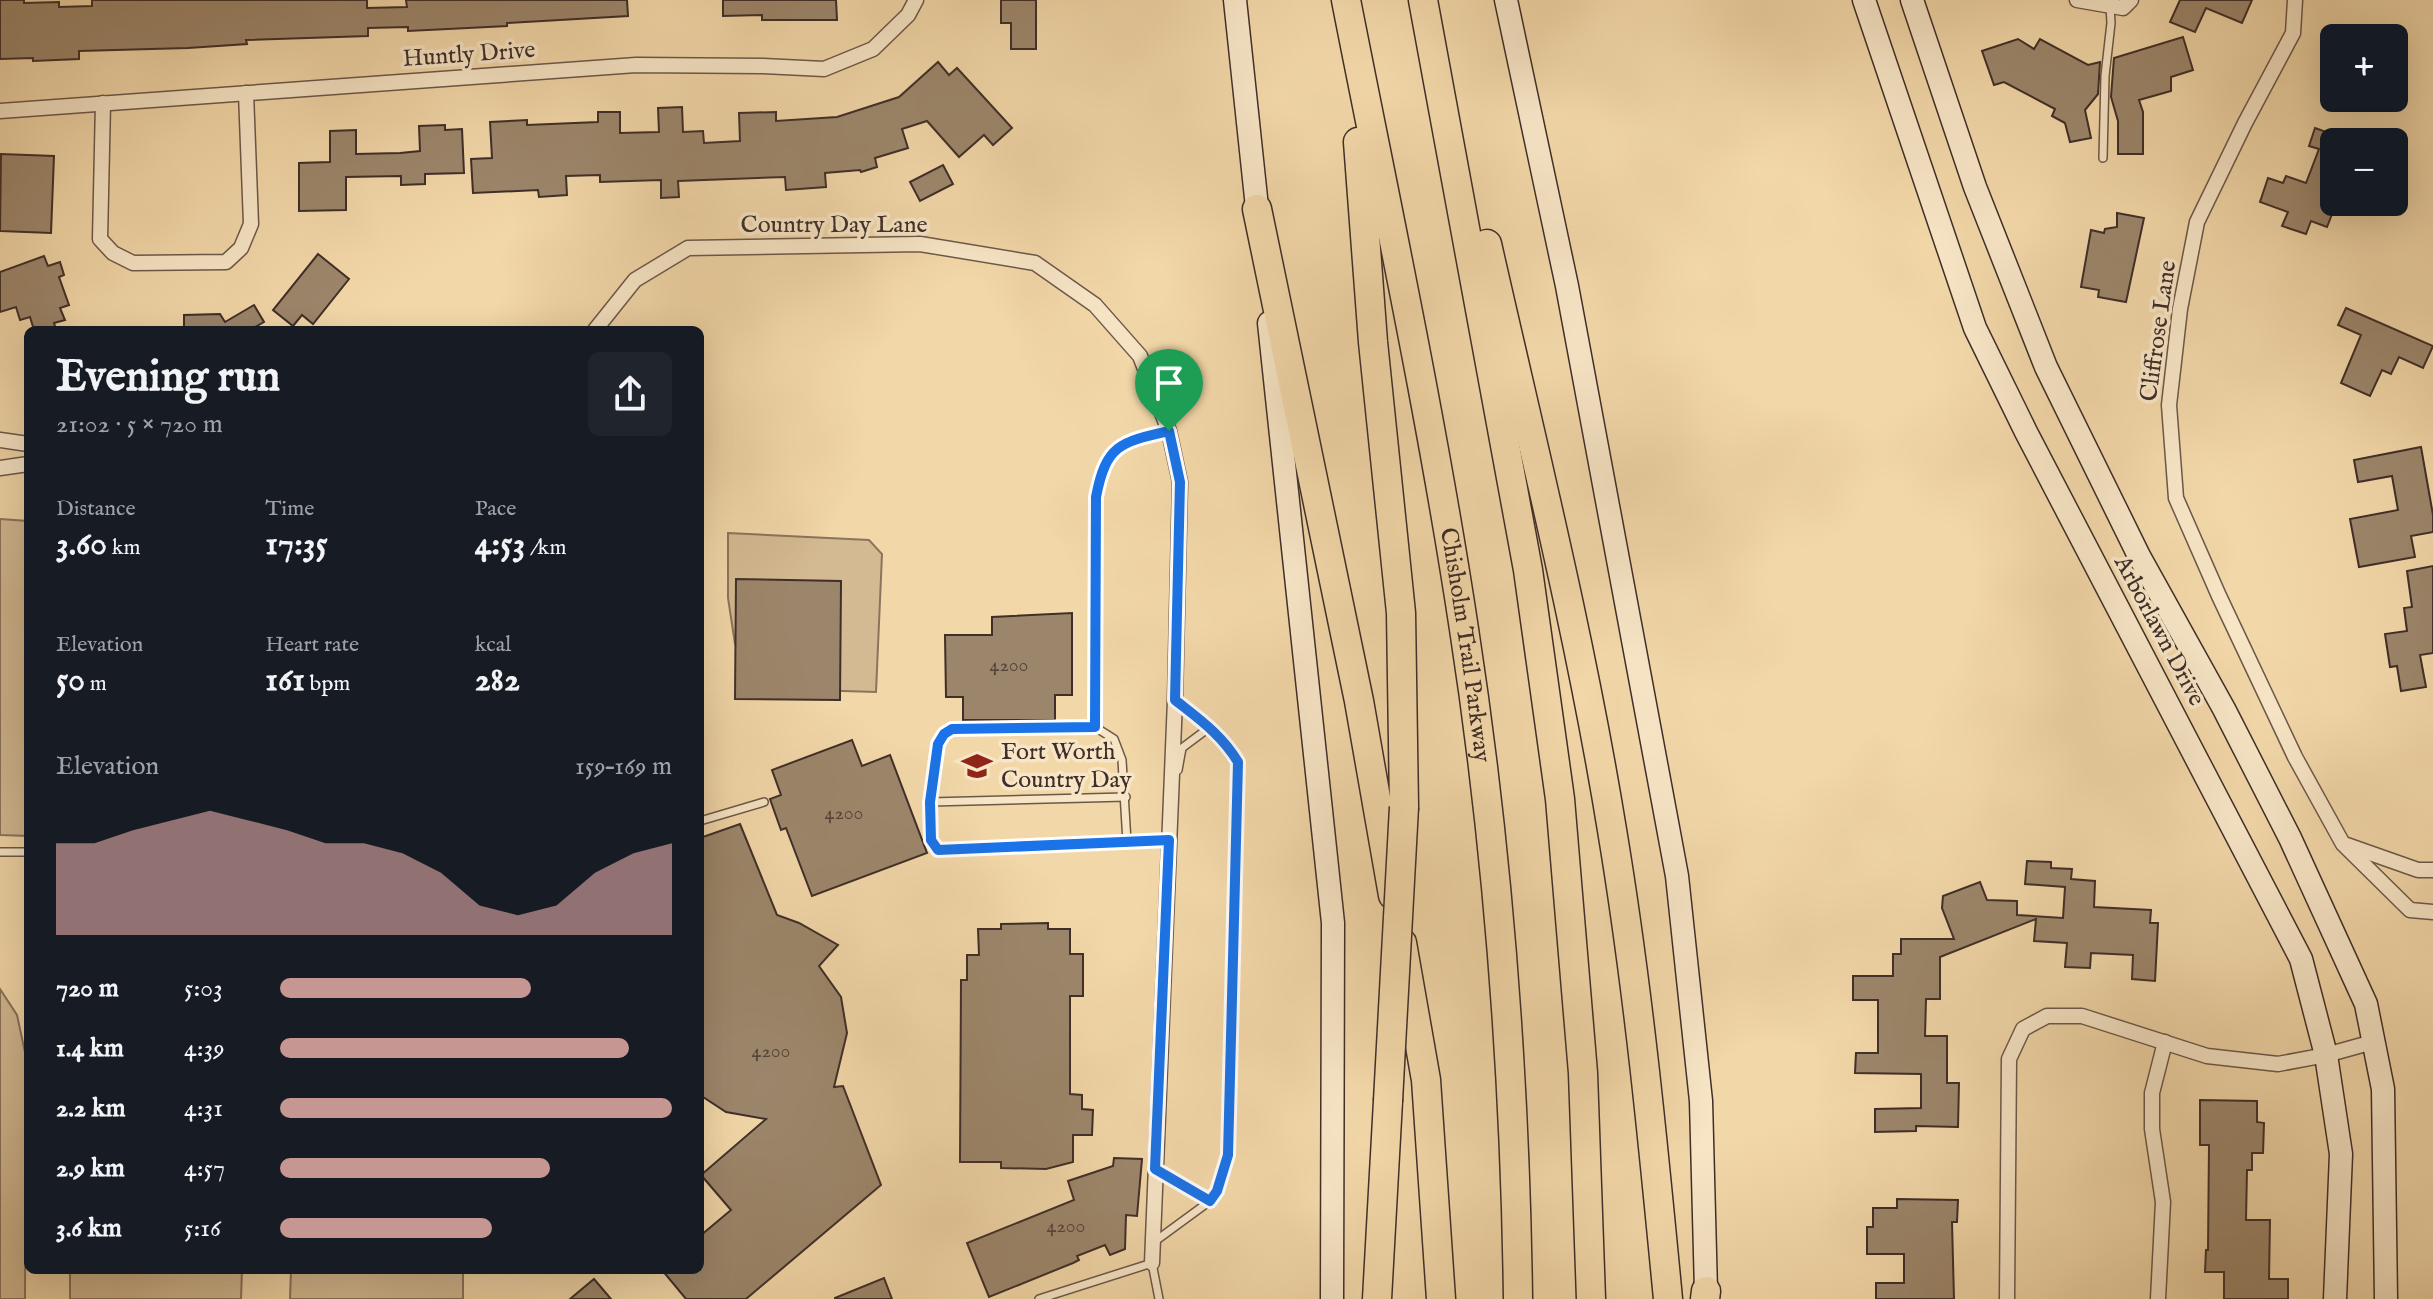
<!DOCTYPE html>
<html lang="en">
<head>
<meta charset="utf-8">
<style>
	body { margin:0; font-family:"IM FELL English",serif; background:#20242c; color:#f1f3f6; height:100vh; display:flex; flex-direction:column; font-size:30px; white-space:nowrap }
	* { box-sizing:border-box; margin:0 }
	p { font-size:26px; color:#9ea1a6 }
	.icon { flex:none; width:44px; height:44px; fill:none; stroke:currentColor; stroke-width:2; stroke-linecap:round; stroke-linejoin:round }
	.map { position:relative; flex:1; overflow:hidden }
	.sheet { position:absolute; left:24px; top:326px; width:680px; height:948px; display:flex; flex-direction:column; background:#171b24; border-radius:12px; box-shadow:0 8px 32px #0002 }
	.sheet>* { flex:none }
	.tools { position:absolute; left:2320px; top:24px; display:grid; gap:16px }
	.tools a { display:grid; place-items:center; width:88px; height:88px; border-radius:12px; background:#171b24; box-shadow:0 8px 32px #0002; font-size:40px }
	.pin { position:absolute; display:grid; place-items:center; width:68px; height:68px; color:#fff; margin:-82px -34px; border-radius:50% 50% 50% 0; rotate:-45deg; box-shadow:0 0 8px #0007 }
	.pin .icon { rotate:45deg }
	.round { display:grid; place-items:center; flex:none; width:84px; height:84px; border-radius:12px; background:#20242c }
	.overview { display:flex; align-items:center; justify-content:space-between; height:136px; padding:0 32px }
	h1 { font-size:44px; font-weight:700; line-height:60px }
	.metrics { display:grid; grid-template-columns:repeat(3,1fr); gap:12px; height:136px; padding:8px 32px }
	.metrics div { display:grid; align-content:center }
	.metrics b { font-size:34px; font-weight:700 }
	.metrics small { font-size:22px; font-weight:400 }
	.metrics p { font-size:22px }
	.chart { height:224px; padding:16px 32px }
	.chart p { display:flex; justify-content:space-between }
	.chart svg { width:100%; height:144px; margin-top:8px; fill:#c59692; opacity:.7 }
	ul { padding:0 32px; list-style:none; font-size:26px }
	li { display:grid; grid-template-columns:128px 96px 1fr; align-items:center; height:60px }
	li i { height:20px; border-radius:10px; background:#c59692 }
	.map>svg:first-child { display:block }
</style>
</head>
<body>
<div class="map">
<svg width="2433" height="1299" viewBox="0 0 2433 1299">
	<rect width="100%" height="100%" fill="#f2d7a8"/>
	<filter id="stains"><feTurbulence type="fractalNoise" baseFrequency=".0025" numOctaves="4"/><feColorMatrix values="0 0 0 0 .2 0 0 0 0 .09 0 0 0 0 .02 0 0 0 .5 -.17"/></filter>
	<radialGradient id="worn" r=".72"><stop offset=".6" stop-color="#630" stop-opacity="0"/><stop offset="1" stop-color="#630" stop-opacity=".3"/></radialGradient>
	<g fill="#d4ba92" stroke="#8a745e" stroke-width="2">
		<polygon points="0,519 28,521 28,836 0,835"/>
		<polygon points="728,533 869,540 882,554 876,692 810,690 735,644 728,598"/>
		<polygon points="0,989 17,1015 26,1057 25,1299 0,1299"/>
		<polygon points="70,1270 242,1270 241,1299 70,1299"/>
		<polygon points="291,1270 463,1270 463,1299 290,1299"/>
	</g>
	<g fill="#9c866b" stroke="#3f2e29" stroke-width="2">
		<polygon points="0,0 24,0 24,3 59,2 59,7 92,6 92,0 367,0 367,8 407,7 406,0 627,0 628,16 507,23 507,26 448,29 408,31 408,27 368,28 368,36 246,40 247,44 188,48 79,51 79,59 33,61 33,58 0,59"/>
		<polygon points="723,0 836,0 837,20 762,20 762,15 723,16"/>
		<polygon points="1001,0 1036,0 1036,49 1011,49 1011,23 1001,23"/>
		<polygon points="2180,0 2252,0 2242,23 2206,8 2195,32 2170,22"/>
		<polygon points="2183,37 2193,70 2171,77 2171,91 2139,100 2143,112 2143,154 2118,154 2118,121 2111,97 2114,58"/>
		<polygon points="2018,39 2034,49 2040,39 2088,65 2100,62 2098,94 2085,110 2091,138 2070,142 2065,123 2052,116 2055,109 2004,82 1994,85 1982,51"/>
		<polygon points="938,62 949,75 957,68 1012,128 993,145 984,135 959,157 927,121 902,129 908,148 875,158 877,167 861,172 860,170 825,173 826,187 786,190 785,177 678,181 679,197 661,198 661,180 600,182 600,175 566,176 567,195 539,197 538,190 473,193 471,159 492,158 490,122 527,120 527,125 598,122 598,112 620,112 620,133 659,132 658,108 682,107 683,132 703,131 704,143 740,141 739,113 776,112 776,121 837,117 899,97"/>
		<polygon points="445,125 445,130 462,129 464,173 425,174 425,184 401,185 401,176 346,177 346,210 299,211 299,163 330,162 330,131 356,130 356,154 400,153 420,151 419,126"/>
		<polygon points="2315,128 2340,137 2338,142 2334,142 2334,209 2327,227 2311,221 2306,234 2282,226 2288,212 2260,202 2268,178 2283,183 2286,176 2306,183 2319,149 2309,146"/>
		<polygon points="1,154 54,156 51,233 0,231"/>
		<polygon points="943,165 953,184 920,201 910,182"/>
		<polygon points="2117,213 2144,218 2126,302 2098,297 2099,290 2081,287 2091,230 2104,233 2105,229 2117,227"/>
		<polygon points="318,254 349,279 313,324 302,315 293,326 273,310"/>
		<polygon points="44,256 48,266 60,262 64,275 59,277 69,305 60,308 65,320 54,323 56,330 34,330 30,317 20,320 16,307 0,312 0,272"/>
		<polygon points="254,305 264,322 250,330 184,330 184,315 220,314 225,322"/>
		<polygon points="2346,308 2433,346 2423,368 2399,357 2391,374 2382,370 2370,396 2341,383 2361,335 2338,325"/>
		<polygon points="2421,447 2433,515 2433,532 2411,536 2415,557 2359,567 2350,519 2398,510 2392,476 2358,482 2354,460"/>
		<polygon points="2433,566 2433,653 2420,655 2426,687 2401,691 2397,666 2390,667 2385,634 2407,631 2404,608 2412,607 2407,571"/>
		<polygon points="736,579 841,581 840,700 735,699"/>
		<polygon points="1072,613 1072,695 1055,695 1055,720 963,720 963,697 946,697 945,635 992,635 992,617"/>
		<polygon points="852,740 862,766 890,755 927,853 812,896 786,828 781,830 770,799 781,795 772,770"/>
		<polygon points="740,824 777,915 799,923 838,945 819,966 841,997 847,1033 834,1087 843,1086 881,1185 746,1299 686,1299 662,1270 700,1270 700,1236 731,1210 701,1175 766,1119 726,1112 700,1095 700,838"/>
		<polygon points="2027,861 2051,862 2051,868 2072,869 2071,879 2095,881 2094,907 2151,910 2150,923 2158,923 2155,981 2132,979 2133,955 2091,953 2090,968 2065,967 2067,943 2034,941 2036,919 1940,957 1940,999 1926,999 1925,1036 1947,1036 1947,1083 1959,1083 1958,1127 1916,1126 1916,1131 1875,1132 1875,1109 1921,1108 1921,1074 1855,1073 1856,1053 1878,1053 1878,1000 1853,1000 1853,976 1893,976 1893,954 1901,954 1901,939 1954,939 1942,908 1943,896 1980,882 1987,900 2017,901 2017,915 2063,918 2065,887 2025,884"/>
		<polygon points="1048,923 1048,929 1070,929 1070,954 1083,954 1083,996 1070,996 1070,1094 1082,1095 1082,1109 1093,1110 1092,1135 1073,1135 1073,1162 1046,1169 1001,1168 1001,1162 960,1162 961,980 967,980 967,955 979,955 978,929 1001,929 1001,924"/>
		<polygon points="2200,1100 2257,1101 2257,1122 2264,1123 2263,1153 2252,1153 2252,1170 2247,1170 2246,1220 2270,1220 2269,1279 2288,1279 2288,1299 2224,1299 2224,1272 2205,1272 2206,1250 2208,1250 2209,1145 2200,1145"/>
		<polygon points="1114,1158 1142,1159 1137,1216 1126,1215 1125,1249 1110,1255 1105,1245 1077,1256 1079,1260 1073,1263 989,1297 967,1243 1074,1200 1068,1181 1113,1166"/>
		<polygon points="1897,1199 1958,1200 1957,1222 1952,1222 1954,1299 1876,1299 1876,1283 1904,1283 1904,1254 1867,1254 1867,1227 1873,1227 1873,1208 1897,1208"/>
		<polygon points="884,1278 892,1299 835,1299 835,1298"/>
		<polygon points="594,1279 611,1299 570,1299"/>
	</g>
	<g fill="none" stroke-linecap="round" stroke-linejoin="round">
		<g stroke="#6c5849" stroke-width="10">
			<g id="lane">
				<polyline points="2103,158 2105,76 2111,23 2110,6"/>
				<path d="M1095 727 1096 497C1106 445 1120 442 1169 431"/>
				<polyline points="1178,770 1182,748 1210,727"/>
				<polyline points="930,802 1126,797"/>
				<polyline points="700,821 764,802"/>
				<polyline points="1127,842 1122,760 1114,739 1095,727 952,729 944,734 938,744 930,802 931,840 938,850 1169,840"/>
				<polyline points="0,852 28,852"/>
				<polyline points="1157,1170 1210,1201"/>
				<path d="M1154 1242 1210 1201 1217 1191 1228 1155 1238 762C1222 736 1201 720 1177 702"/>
				<polyline points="1039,1299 1152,1263 1159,1299"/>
			</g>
		</g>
		<g stroke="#6c5849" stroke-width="17">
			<g id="street">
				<polyline points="2077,0 2123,8 2131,0"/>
				<polyline points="2295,0 2293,33 2245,123 2197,222 2180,309 2169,405 2176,498 2219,596 2295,757 2343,844 2410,910 2433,912"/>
				<polyline points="103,103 100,239 113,253 133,263 226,262 241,248 251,224 246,93"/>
				<polyline points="0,111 636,65 763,66 824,69 873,49 908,15 916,0"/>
				<polyline points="595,330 635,280 688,248 920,244 1035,263 1095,305 1140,356 1169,431 1180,482 1175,700 1152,1263"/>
				<polyline points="0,440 28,444"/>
				<polyline points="0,468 28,464"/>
				<polyline points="2347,845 2418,870 2433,870"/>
				<polyline points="2007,1299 2009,1059 2023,1029 2047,1016 2082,1016 2207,1056 2278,1064 2326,1055 2373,1042"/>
				<polyline points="2158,1299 2163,1202 2152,1129 2152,1093 2165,1042"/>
			</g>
		</g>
		<g stroke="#3f2e29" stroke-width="25">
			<g id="secondary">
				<polyline points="1235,0 1259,226"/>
				<polyline points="1506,0 1567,286 1677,876 1701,1101 1706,1291"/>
				<polyline points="1864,0 1975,328 2026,432 2301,959 2326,1055 2341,1154 2335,1299"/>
				<polyline points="1912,0 1975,187 2046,367 2139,556 2224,709 2290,838 2366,1004 2383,1089 2386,1299"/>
				<polyline points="1269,323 1333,923 1332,1299"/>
			</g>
		</g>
		<g stroke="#3f2e29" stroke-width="31">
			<g id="highway">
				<path id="s1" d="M1346 0C1387 209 1432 418 1464 629 1498 850 1515 1075 1518 1299"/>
				<polyline points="1423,0 1528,570 1560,799 1583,1073 1591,1299"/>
				<polyline points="1358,142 1373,342 1401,613 1404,807"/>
				<polyline points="1257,209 1359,701 1393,895"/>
				<path d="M1487 244C1531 439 1580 633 1612 830 1638 986 1653 1142 1668 1299"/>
				<polyline points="1402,943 1426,1080 1441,1299"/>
				<polyline points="1377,1299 1388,1101"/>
				<polyline points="1705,1299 1706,1291"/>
			</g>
		</g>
		<use href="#lane" stroke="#f7e5c6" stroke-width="7"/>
		<use href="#street" stroke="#f7e5c6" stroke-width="14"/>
		<use href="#secondary" stroke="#f7e5c6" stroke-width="22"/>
		<use href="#highway" stroke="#f2d7a8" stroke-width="28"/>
		<g stroke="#3f2e29" stroke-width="31" stroke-linecap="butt">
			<polyline id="highway-bridge" points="1388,1101 1404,807"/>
		</g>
		<use href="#highway-bridge" stroke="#f2d7a8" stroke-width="28"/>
	</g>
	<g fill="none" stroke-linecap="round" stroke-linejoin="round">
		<g stroke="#fff" stroke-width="16">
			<path id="route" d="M1169 431 1180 482 1175 700C1199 719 1222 735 1238 762L1228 1155 1217 1191 1210 1201 1155 1169 1169 840 938 850 931 840 930 802 938 744 944 734 952 729 1095 727 1096 497C1106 445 1120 442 1169 431Z"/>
		</g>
		<use href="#route" stroke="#1a73e8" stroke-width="10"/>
	</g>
	<defs>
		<g id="school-bare" transform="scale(2.4)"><path d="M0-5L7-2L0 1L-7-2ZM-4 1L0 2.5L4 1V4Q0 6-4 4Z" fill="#8f2418" stroke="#f7e5c6" stroke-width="2.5" paint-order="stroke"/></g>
	</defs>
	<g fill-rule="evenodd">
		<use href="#school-bare" x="977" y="766"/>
	</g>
	<g text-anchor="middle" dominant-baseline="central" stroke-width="7" stroke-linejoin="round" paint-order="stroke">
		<g font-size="20" fill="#56443a">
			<text x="1009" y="665">4200</text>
			<text x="844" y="813">4200</text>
			<text x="771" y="1051">4200</text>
			<text x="1066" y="1226">4200</text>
		</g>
		<g font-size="24" fill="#3f2e29" stroke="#f7e5c6">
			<text transform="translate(469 55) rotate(-4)">Huntly Drive</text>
			<text x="834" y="225">Country Day Lane</text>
			<text transform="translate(2159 331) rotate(-82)">Cliffrose Lane</text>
			<text transform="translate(2159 631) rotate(62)">Arborlawn Drive</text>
			<text stroke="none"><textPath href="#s1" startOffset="656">Chisholm Trail Parkway</textPath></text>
		</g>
		<g font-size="24" fill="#3f2e29" stroke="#f7e5c6" text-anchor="start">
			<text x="1001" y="752">Fort Worth<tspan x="1001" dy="28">Country Day</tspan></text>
		</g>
	</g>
	<rect width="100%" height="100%" filter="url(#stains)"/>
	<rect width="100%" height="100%" fill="url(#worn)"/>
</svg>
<div class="tools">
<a>+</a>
<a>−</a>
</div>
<div class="pin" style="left:1169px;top:431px;background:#1e9e55"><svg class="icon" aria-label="arrive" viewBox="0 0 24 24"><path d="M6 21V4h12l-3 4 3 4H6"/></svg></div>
<section class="sheet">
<div class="overview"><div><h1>Evening run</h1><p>21:02 · 5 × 720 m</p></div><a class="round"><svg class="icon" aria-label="share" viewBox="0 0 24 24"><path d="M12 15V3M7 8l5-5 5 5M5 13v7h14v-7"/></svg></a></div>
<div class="metrics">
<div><p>Distance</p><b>3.60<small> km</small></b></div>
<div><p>Time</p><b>17:35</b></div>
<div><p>Pace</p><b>4:53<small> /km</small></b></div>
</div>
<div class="metrics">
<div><p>Elevation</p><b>50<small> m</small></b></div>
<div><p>Heart rate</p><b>161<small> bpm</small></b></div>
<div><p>kcal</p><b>282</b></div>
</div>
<div class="chart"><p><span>Elevation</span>159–169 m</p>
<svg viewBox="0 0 160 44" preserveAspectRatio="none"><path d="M0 44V16L10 16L20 12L30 9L40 6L50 9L60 12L70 16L80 16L90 19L100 25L110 35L120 38L130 35L140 25L150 19L160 16V44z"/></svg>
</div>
<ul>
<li><b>720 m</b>5:03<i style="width:64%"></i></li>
<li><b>1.4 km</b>4:39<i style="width:89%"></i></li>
<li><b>2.2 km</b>4:31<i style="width:100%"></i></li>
<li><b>2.9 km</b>4:57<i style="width:69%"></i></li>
<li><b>3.6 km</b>5:16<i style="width:54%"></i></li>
</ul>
</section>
</div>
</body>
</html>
